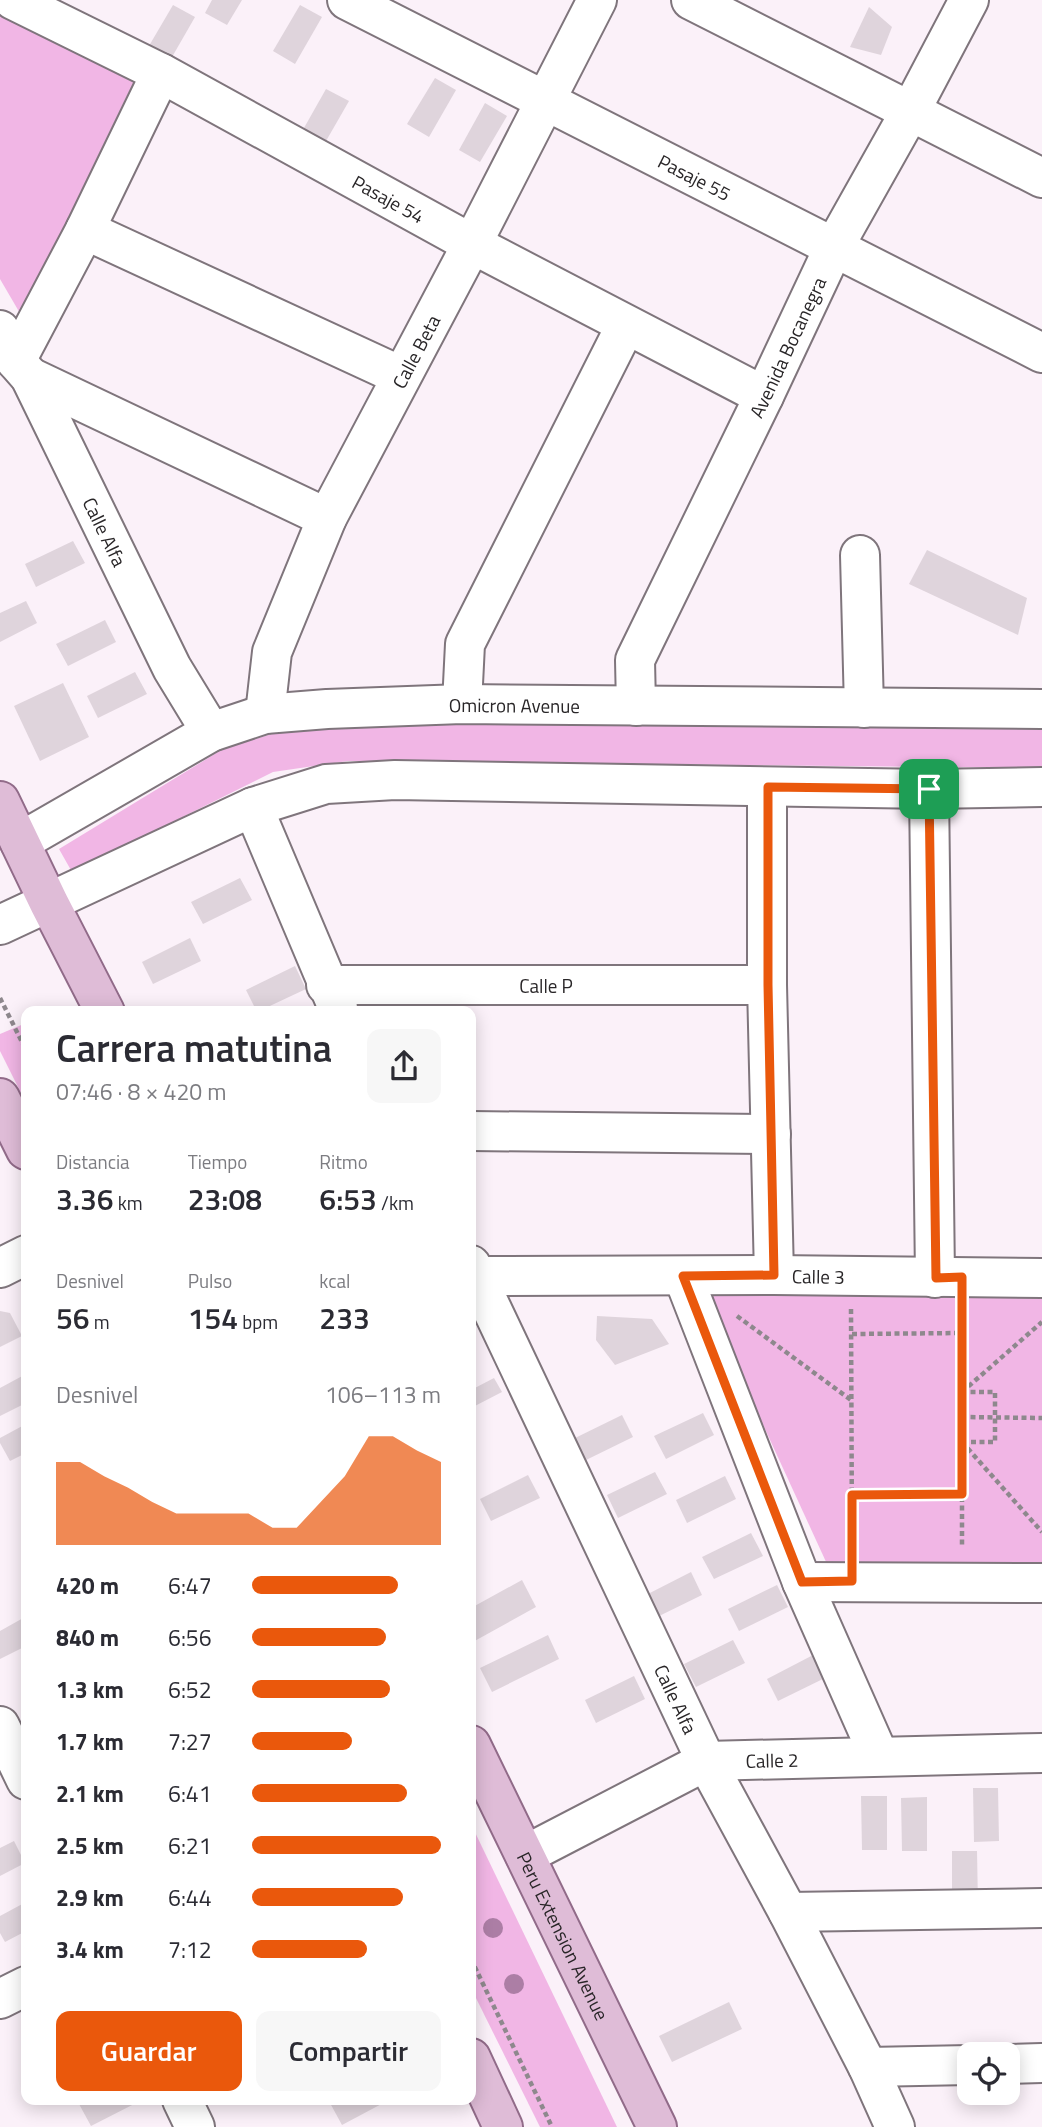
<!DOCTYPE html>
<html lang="es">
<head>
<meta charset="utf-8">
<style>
	body { margin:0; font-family:"Titillium Web",sans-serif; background:#f7f7f7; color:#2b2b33; height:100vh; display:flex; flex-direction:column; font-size:26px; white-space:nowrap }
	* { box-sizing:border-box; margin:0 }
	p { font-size:23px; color:#7c7c81 }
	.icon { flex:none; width:38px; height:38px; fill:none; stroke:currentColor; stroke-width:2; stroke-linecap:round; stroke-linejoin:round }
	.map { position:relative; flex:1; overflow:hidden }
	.panel { position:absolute; left:21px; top:1006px; width:455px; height:1099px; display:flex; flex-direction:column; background:#fff; border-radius:14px; box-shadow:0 4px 18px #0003 }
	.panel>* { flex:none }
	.tools { position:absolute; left:957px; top:2042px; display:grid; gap:14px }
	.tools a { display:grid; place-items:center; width:63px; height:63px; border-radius:14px; background:#fff; box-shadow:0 4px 18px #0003; font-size:35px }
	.pin { position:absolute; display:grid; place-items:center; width:60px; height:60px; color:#fff; margin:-30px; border-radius:14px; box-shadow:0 4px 10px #0006 }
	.round { display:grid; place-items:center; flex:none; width:74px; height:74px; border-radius:14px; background:#f7f7f7 }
	.head { display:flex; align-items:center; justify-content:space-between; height:119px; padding:0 35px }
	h1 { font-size:38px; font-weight:600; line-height:52px }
	.figures { display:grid; grid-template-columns:repeat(3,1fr); gap:10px; height:119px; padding:7px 35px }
	.figures div { display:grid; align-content:center }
	.figures b { font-size:30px; font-weight:600 }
	.figures small { font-size:19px; font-weight:400 }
	.figures p { font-size:19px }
	.chart { height:196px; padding:14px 35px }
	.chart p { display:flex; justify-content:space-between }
	.chart svg { width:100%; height:126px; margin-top:7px; fill:#ea580c; opacity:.7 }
	.cta { display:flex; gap:14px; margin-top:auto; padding:14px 35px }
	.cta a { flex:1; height:80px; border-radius:14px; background:#ea580c; color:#fff; font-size:28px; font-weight:600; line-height:80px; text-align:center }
	.cta a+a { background:#f7f7f7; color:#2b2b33 }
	ul { padding:0 35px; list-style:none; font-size:23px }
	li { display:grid; grid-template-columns:112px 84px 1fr; align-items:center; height:52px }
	li i { height:18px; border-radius:9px; background:#ea580c }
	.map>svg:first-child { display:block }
</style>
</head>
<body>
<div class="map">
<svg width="1042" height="2127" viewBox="0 0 1042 2127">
	<rect width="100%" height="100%" fill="#fbf1f9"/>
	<g fill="#f1b6e5">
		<polygon points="0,0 140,69 21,315 0,279"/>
		<polygon points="1042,723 1042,768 348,761 273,772 72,872 59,849 223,749 304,724"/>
		<polygon points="26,1023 26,1103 0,1051 0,1034"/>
		<polygon points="698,1283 1042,1283 1042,1568 827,1564"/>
		<polygon points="471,1824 617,2127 540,2127 471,1988"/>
	</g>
	<g fill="#dfd4dc">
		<polygon points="212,0 242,0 227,25 205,13"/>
		<polygon points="173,5 195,17 168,64 146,51"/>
		<polygon points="300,5 322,17 295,64 273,51"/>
		<polygon points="869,7 892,27 881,55 850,47"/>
		<polygon points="435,78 456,90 429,137 407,124"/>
		<polygon points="326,89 349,101 322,148 300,135"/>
		<polygon points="485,103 507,116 480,162 459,150"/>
		<polygon points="73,541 85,563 36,587 25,564"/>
		<polygon points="927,550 1027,598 1018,635 909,584"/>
		<polygon points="26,601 37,623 0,642 0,613"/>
		<polygon points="105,620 116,642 68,666 56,644"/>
		<polygon points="135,672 147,694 98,718 87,696"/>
		<polygon points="63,683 89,737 40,761 14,706"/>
		<polygon points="240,878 252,900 203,924 191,902"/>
		<polygon points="190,938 201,961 153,984 142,962"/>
		<polygon points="295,966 306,989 257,1012 246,990"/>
		<polygon points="0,1311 10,1313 22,1336 0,1347"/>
		<polygon points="597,1316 652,1319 669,1344 615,1365 596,1340"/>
		<polygon points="26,1374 26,1403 0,1416 0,1388"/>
		<polygon points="494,1378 502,1392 471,1408 471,1390"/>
		<polygon points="703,1413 714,1435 666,1459 654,1436"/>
		<polygon points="622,1415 633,1437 584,1461 573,1439"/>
		<polygon points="26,1424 26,1453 10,1461 0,1443 0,1438"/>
		<polygon points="655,1472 667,1494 618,1518 607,1495"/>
		<polygon points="528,1475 540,1498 491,1521 480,1499"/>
		<polygon points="725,1476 736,1499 687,1523 676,1500"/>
		<polygon points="751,1533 763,1556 714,1579 702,1557"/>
		<polygon points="691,1572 702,1595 653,1619 642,1597"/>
		<polygon points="522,1580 536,1607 471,1643 471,1608"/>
		<polygon points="777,1585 788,1607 739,1631 728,1609"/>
		<polygon points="25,1617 26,1646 0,1659 0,1631"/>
		<polygon points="548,1635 559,1659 492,1692 480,1668"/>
		<polygon points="733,1640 745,1663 696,1687 684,1664"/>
		<polygon points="815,1654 827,1677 778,1701 767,1679"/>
		<polygon points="634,1676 645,1699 596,1723 585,1700"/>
		<polygon points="973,1788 998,1788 999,1841 974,1842"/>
		<polygon points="861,1796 887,1796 887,1850 862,1850"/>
		<polygon points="927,1797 927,1851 902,1851 901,1798"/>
		<polygon points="14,1841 25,1863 0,1876 0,1848"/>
		<polygon points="952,1851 977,1851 978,1905 952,1906"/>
		<polygon points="26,1902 26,1931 5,1942 0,1933 0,1916"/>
		<polygon points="729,2002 742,2029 672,2062 659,2036"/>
		<polygon points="87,2100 142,2100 91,2126 79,2104"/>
		<polygon points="336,2100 389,2100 342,2125 330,2103"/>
	</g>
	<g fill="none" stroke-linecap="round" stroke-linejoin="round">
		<g stroke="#7f757c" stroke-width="42">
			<g id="minor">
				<path id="s1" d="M13 0 161 73 472 244 764 396"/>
				<path id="s2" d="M347 0 1042 353"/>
				<polyline points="691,0 1042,178"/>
				<polyline points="85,230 401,376"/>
				<path id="s3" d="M0 330 16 361 30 377 172 668 211 732"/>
				<polyline points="16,361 85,230 161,73"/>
				<polyline points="30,377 327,518"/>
				<polyline points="860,555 864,708"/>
				<polyline points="462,704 465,644 626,325"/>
				<path id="s4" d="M636 706 635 660 764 396 834 247 911 110 969 0"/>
				<path id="s5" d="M265 714 272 652 327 518 472 244 597 0"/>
				<polyline points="767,787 767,985 774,1275"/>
				<polyline points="929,789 935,1278"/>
				<polyline points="253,807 338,1008"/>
				<path id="s6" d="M20 842 211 732 265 714 327 709 462 704 1042 709"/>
				<polyline points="0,925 253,807 326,784 395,780 929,789 1042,787"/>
				<path id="s7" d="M326 985H767"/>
				<polyline points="471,1131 771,1134"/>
				<path id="s8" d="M471 1265 706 1761 788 1912 868 2067 895 2127"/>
				<polyline points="0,1268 26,1255"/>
				<polyline points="683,1276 802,1582 879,1756"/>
				<path id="s9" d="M471 1279 477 1276 774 1275 1042 1278"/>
				<polyline points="802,1582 1042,1583"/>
				<polyline points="0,1726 26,1780"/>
				<path id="s10" d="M525 1855 706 1761 1042 1753"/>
				<polyline points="788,1912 1042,1908"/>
				<polyline points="0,1999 26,1986"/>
				<polyline points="1008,2064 1042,2063"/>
				<polyline points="868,2067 970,2065"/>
				<polyline points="182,2100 195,2127"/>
			</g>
		</g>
		<g stroke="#916b89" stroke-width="42">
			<g id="major">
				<polyline points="0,801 49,903 105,1012"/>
				<polyline points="0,1098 26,1150"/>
				<path id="s11" d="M471 1745 657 2127"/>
				<polyline points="471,2058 503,2127"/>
			</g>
		</g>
		<g stroke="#8e888d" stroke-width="4.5" stroke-dasharray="5 3.5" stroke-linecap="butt">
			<polyline points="0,998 26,1050"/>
			<polyline points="851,1309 852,1548"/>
			<polyline points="962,1310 962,1547"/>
			<polyline points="737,1316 851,1400"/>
			<polyline points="852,1334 962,1333"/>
			<polyline points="962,1392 995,1392 995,1442 963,1442"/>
			<polyline points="962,1392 1042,1322"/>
			<polyline points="962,1417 1042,1418"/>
			<polyline points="962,1442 1042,1532"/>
			<polyline points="852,1495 962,1494"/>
			<polyline points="471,1959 552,2127"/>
		</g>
		<use href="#minor" stroke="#fff" stroke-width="38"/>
		<use href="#major" stroke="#dfbcd7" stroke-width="38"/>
	</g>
	<g fill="#ac7ea5">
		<circle cx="493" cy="1928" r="10"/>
		<circle cx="514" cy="1984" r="10"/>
	</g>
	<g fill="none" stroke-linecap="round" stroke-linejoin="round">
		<g stroke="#fff" stroke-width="14">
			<polygon id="route" points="768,787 929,789 936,1278 962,1277 962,1494 852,1495 852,1581 802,1582 683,1276 774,1275 768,985"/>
		</g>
		<use href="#route" stroke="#ea580c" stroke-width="9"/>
	</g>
	<g text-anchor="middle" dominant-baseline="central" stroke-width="7" stroke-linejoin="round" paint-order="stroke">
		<g font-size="19" fill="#292628" stroke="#fff">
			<text stroke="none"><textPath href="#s2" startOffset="390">Pasaje 55</textPath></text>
			<text stroke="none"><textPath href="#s1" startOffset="425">Pasaje 54</textPath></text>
			<text stroke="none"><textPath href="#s4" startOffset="394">Avenida Bocanegra</textPath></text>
			<text stroke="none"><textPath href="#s5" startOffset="396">Calle Beta</textPath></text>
			<text stroke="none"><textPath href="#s3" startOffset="228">Calle Alfa</textPath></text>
			<text stroke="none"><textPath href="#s6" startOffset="527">Omicron Avenue</textPath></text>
			<text stroke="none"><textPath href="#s7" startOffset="220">Calle P</textPath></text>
			<text stroke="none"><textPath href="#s9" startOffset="348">Calle 3</textPath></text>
			<text stroke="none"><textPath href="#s8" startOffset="480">Calle Alfa</textPath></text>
			<text stroke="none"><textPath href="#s10" startOffset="270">Calle 2</textPath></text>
			<text stroke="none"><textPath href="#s11" startOffset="212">Peru Extension Avenue</textPath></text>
		</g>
	</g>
</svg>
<div class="tools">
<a><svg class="icon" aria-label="locate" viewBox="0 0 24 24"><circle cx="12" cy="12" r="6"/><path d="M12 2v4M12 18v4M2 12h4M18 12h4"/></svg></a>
</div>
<div class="pin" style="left:929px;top:789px;background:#1e9e55"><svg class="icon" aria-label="arrive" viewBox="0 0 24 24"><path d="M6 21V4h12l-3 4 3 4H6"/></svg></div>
<section class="panel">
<div class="head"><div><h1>Carrera matutina</h1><p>07:46 · 8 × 420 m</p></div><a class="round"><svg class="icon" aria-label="share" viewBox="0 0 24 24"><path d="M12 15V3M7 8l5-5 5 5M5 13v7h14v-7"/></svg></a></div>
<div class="figures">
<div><p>Distancia</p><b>3.36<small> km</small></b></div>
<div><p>Tiempo</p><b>23:08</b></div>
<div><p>Ritmo</p><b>6:53<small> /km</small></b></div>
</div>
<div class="figures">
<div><p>Desnivel</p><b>56<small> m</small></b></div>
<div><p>Pulso</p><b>154<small> bpm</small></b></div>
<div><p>kcal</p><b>233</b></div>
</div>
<div class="chart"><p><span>Desnivel</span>106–113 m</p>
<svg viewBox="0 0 160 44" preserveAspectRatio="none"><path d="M0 44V15L10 15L20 20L30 24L40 29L50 33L60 33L70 33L80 33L90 38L100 38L110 29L120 20L130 6L140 6L150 11L160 15V44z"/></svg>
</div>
<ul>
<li><b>420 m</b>6:47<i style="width:77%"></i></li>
<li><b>840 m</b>6:56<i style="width:71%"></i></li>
<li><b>1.3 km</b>6:52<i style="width:73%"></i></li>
<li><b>1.7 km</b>7:27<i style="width:53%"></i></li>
<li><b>2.1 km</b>6:41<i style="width:82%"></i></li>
<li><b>2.5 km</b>6:21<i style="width:100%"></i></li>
<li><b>2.9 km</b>6:44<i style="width:80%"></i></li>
<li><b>3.4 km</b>7:12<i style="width:61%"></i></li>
</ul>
<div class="cta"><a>Guardar</a><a>Compartir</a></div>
</section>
</div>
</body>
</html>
